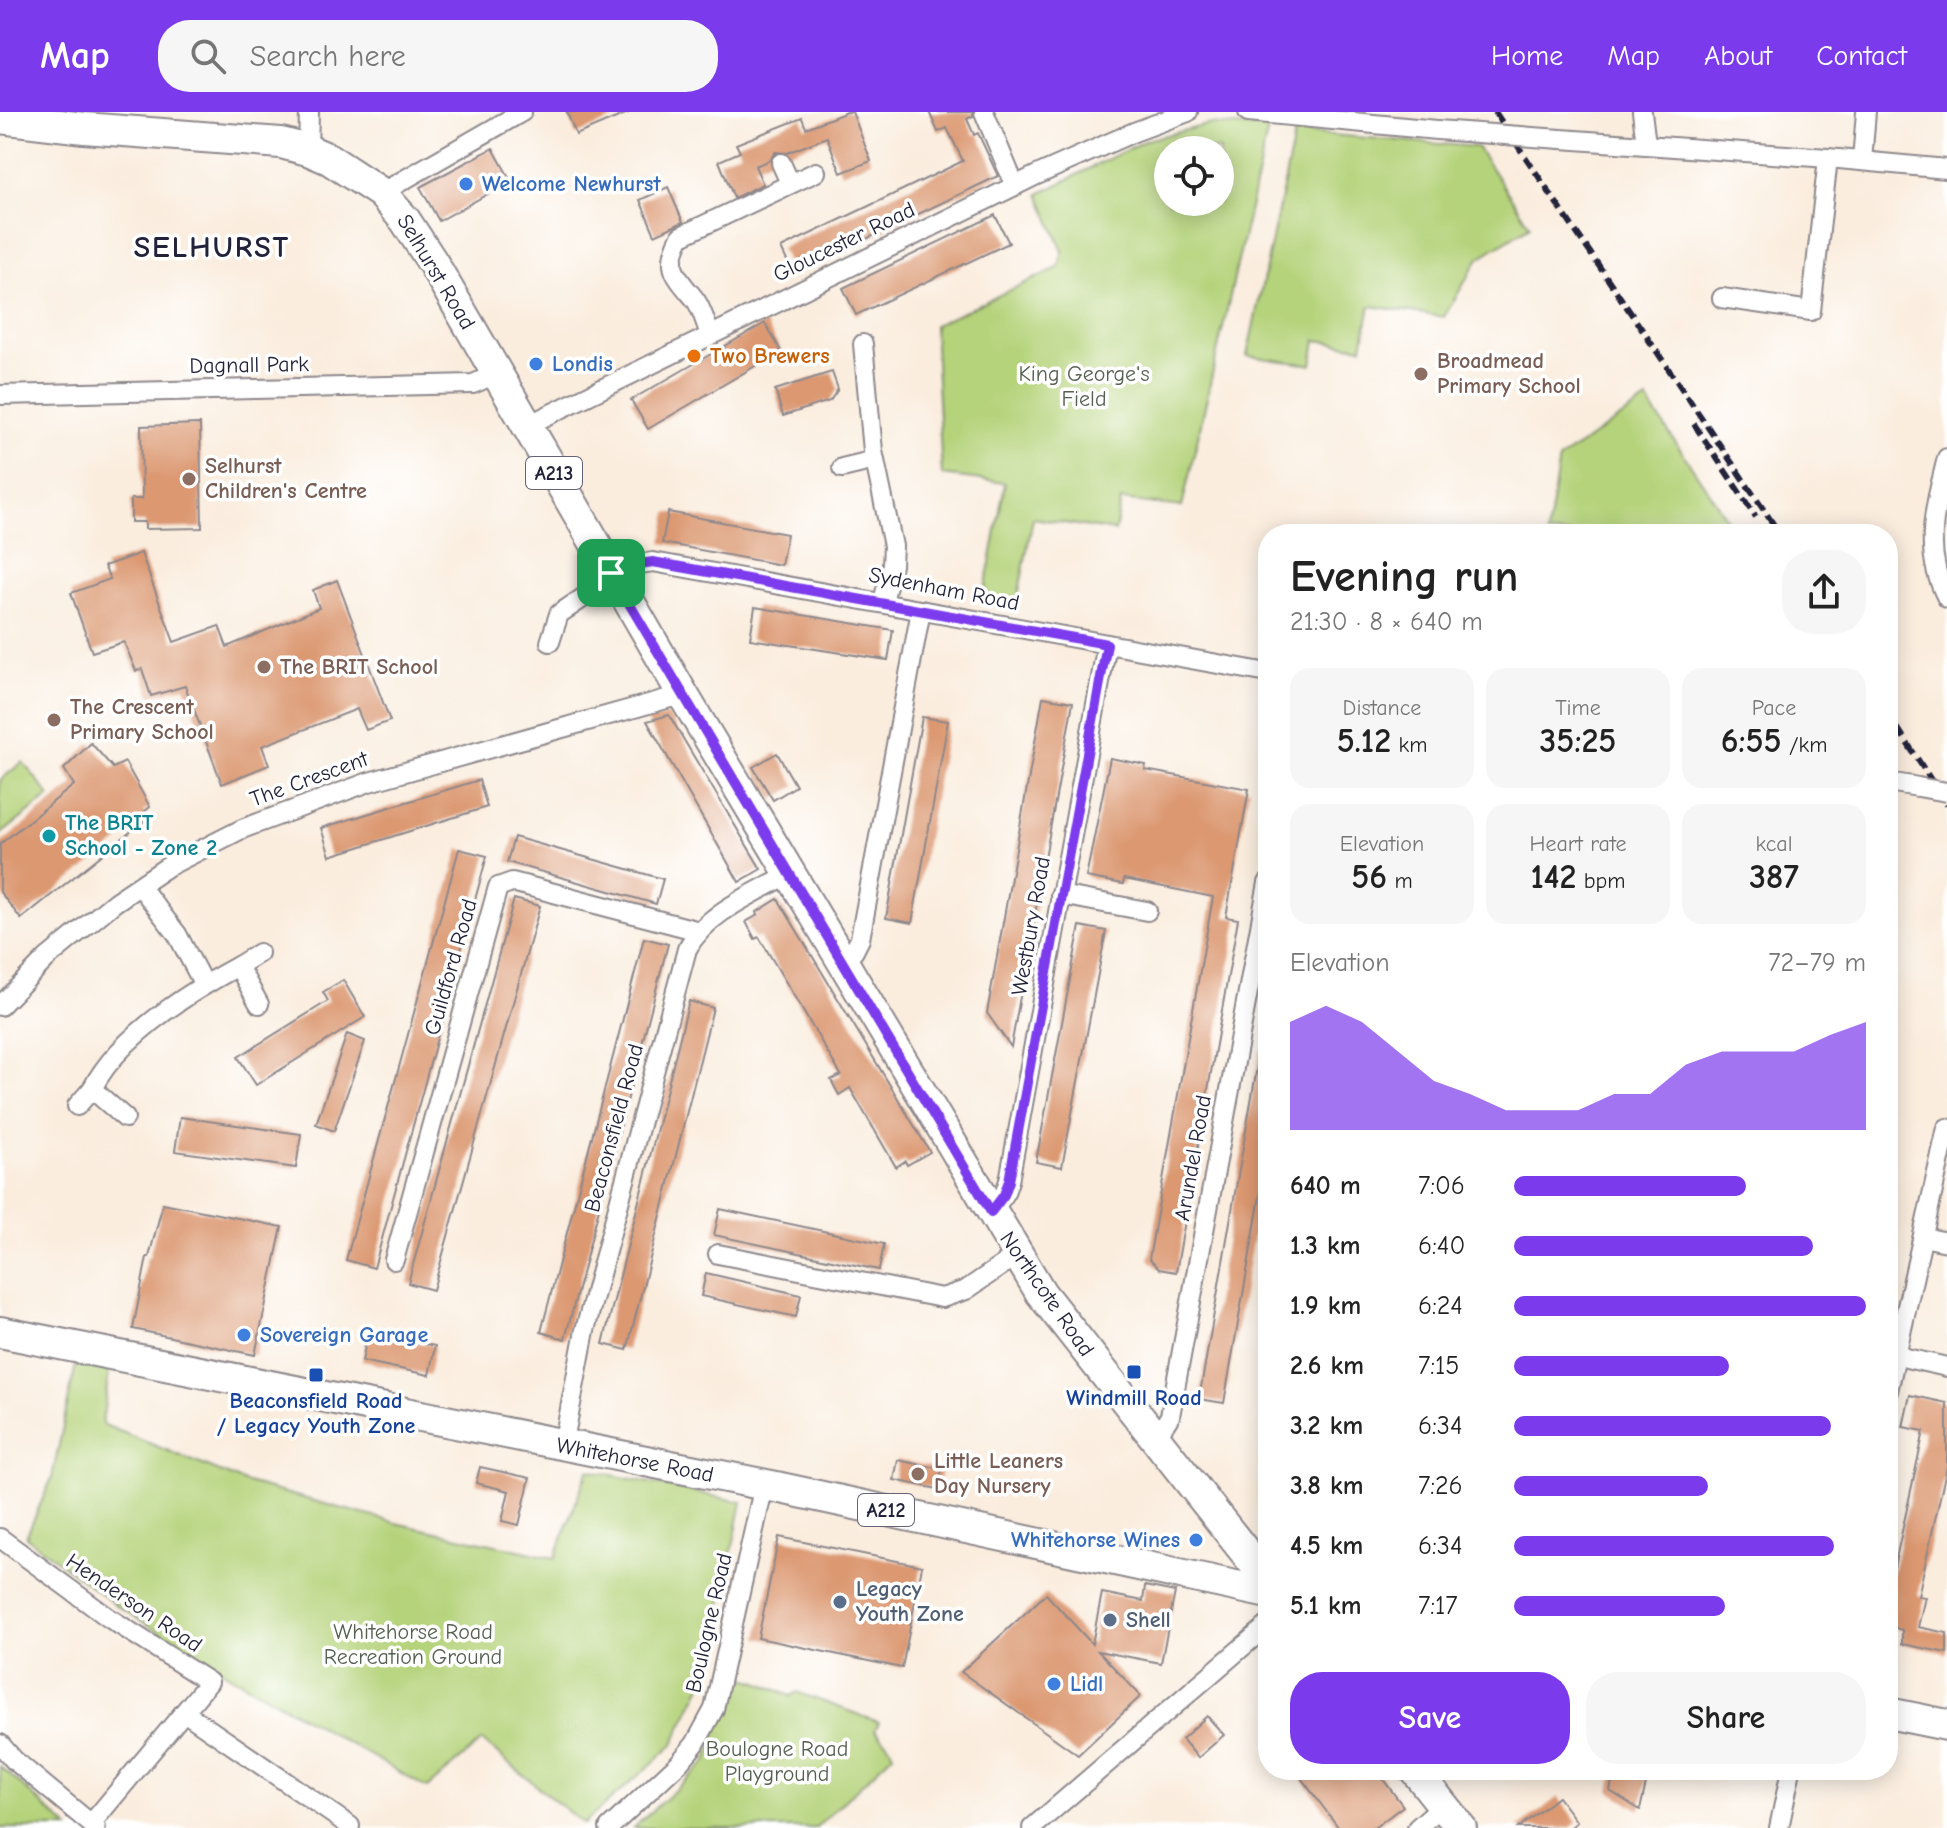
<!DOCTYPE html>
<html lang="en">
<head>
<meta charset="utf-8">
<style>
	body { margin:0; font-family:"Comic Neue",sans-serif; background:#f6f6f6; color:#222; height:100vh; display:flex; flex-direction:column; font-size:30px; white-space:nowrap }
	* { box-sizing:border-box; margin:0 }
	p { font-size:26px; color:#767676 }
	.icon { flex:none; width:44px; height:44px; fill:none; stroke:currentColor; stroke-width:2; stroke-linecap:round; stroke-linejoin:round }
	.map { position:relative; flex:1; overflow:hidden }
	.sheet { position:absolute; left:1258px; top:412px; width:640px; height:1256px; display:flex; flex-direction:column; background:#fff; border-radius:32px; box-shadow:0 4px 20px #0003 }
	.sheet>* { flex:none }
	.buttons { position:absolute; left:1154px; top:24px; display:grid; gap:16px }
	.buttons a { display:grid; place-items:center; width:80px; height:80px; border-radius:50%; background:#fff; box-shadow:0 4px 20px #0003; font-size:40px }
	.pin { position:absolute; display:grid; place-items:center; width:68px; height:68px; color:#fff; margin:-34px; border-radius:16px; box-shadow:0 4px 12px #0006 }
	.round { display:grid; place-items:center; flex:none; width:84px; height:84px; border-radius:32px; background:#f6f6f6 }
	.head { display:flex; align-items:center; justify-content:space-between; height:136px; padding:0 32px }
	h1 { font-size:44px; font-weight:800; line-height:60px }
	.stats { display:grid; grid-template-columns:repeat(3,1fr); gap:12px; height:136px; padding:8px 32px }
	.stats div { display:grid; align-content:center; border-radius:20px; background:#f6f6f6; text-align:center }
	.stats b { font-size:34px; font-weight:800 }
	.stats small { font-size:22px; font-weight:400 }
	.stats p { font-size:22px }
	.chart { height:224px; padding:16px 32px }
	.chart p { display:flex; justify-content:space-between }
	.chart svg { width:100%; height:144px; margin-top:8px; fill:#7c3aed; opacity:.7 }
	.cta { display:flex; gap:16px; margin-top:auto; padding:16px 32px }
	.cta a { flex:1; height:92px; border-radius:32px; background:#7c3aed; color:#fff; font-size:32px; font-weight:800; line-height:92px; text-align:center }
	.cta a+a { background:#f6f6f6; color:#222 }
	ul { padding:0 32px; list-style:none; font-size:26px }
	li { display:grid; grid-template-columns:128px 96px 1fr; align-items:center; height:60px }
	li i { height:20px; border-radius:10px; background:#7c3aed }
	header { display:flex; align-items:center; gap:48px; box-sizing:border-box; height:112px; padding:0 40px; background:#7c3aed; color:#fff }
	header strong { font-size:38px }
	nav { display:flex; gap:44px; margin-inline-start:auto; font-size:28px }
	.search { width:560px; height:72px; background:#f6f6f6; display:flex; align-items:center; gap:20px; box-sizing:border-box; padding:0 28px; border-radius:32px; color:#767676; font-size:30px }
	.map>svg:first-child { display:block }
</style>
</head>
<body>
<header>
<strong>Map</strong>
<div class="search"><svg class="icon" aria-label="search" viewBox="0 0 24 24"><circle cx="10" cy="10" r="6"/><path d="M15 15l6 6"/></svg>Search here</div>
<nav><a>Home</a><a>Map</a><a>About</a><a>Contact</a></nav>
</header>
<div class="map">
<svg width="1947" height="1716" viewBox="0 0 1947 1716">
	<rect width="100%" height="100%" fill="#fff"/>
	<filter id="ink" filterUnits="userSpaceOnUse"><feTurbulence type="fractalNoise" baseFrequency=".0125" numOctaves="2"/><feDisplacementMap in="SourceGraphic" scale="16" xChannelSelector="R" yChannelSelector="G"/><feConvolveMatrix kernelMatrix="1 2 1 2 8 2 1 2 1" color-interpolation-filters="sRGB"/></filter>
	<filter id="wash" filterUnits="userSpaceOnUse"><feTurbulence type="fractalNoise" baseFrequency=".006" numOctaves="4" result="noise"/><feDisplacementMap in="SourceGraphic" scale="32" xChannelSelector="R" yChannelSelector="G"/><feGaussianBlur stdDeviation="1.8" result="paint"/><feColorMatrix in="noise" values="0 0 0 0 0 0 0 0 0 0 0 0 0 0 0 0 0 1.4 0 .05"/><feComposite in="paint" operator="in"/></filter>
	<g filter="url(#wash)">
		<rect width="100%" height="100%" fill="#faedde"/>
		<g fill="#b5d37a" stroke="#6c7a5a" stroke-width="2" fill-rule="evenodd">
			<path d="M1211 12 1268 17 1182 395 1121 388 1115 419 1033 406 1016 495 983 488 1005 371 942 363 934 213 1058 156 1063 139 1039 82 1146 28ZM1168 38H1220V90H1168Z"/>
			<polygon points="1295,20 1477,35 1530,114 1479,146 1444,205 1370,194 1362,235 1316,228 1312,253 1247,244"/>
			<polygon points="1647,288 1737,422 1547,422 1559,347"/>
			<polygon points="23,650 50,684 0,723 0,668"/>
			<polygon points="76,1252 109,1260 102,1312 247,1371 400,1412 555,1446 588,1358 742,1390 706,1565 672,1634 583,1712 482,1629 427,1676 231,1564 117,1494 26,1425 52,1366"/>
			<polygon points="733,1562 761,1571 791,1584 797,1580 879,1610 875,1618 889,1633 893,1642 816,1716 633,1716 707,1649"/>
			<polygon points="0,1654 1,1655 69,1716 0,1716"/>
		</g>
		<g id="blocks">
			<g fill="#db9871">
				<polygon points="567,0 630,0 576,23"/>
				<polygon points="847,0 852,0 871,49 841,61 827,25 787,41 775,40 770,48 755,54 763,72 734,86 719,49 740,40 736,32 802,6 806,16"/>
				<polygon points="929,0 972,0 973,4 967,7 974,23 978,21 998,64 793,162 781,136 963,49 947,16 938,20"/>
				<polygon points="493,36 511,69 439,109 420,75"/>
				<polygon points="668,75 683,110 655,123 640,88"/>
				<polygon points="995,103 1009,131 856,203 843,176"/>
				<polygon points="765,211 781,239 648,317 631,288"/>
				<polygon points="832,260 838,277 830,289 783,304 775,278"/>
				<polygon points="200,312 202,416 145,417 145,410 131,410 131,387 142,387 141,314"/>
				<polygon points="668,400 787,422 781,453 662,431"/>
				<polygon points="141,441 174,530 219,514 227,535 319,496 313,478 337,468 390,609 366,618 357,597 262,634 269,653 222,672 185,574 151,584 142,557 136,559 124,530 92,540 71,481 110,467 104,454"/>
				<polygon points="755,495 893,518 888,548 750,527"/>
				<polygon points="1043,585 1073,590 1011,935 987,901"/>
				<polygon points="669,603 761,757 739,770 647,609"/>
				<polygon points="922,605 948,609 912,811 886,806"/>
				<polygon points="91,631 113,656 125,650 150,695 144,700 148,706 21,807 0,780 0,732 74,673 64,657"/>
				<polygon points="777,641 796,674 773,688 753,655"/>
				<polygon points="1110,646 1146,653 1145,658 1249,677 1226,805 1238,807 1176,1160 1159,1157 1149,1147 1213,785 1124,767 1123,772 1086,765"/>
				<polygon points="479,668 487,695 330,744 321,716"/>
				<polygon points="514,725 663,767 656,792 507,750"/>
				<polygon points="459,737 487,744 374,1156 346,1148"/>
				<polygon points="514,787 540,794 433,1178 408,1171"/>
				<polygon points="778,787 930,1040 907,1053 905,1049 896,1055 850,976 839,983 831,968 841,963 759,825 755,827 746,810 758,803 757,800"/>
				<polygon points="1080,814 1106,819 1062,1055 1036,1050"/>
				<polygon points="644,826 668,832 565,1227 541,1220"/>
				<polygon points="343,868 365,905 256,973 238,945 328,889 323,880"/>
				<polygon points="689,889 713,896 627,1238 603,1232"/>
				<polygon points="347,922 365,929 334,1019 316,1012"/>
				<polygon points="1260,938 1268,938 1268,1039 1224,1291 1199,1287"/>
				<polygon points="180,1005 301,1022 296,1056 175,1039"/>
				<polygon points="163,1091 282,1115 255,1243 133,1217 147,1145 149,1145"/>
				<polygon points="720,1097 884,1132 879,1158 714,1123"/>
				<polygon points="706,1161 801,1183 796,1205 701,1184"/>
				<polygon points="368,1220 435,1234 429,1263 362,1249"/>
				<polygon points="1910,1283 1947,1291 1947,1354 1918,1484 1925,1485 1918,1515 1947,1521 1947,1541 1902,1532 1902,1518 1888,1514 1888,1483 1924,1319 1903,1315"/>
				<polygon points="898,1348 942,1357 938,1377 894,1368"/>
				<polygon points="480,1355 530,1366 519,1413 502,1409 509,1379 476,1371"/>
				<polygon points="779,1425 922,1454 902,1556 758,1526"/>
				<polygon points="1145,1474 1175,1480 1161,1551 1098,1539 1141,1584 1078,1643 961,1560 1046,1482 1092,1532 1102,1481 1143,1489"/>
				<polygon points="1207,1604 1224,1623 1198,1646 1182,1627"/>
				<polygon points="1295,1658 1376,1658 1403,1694 1374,1716 1339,1716"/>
				<polygon points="1614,1658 1649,1658 1640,1698 1610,1679"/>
				<polygon points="1558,1685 1577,1710 1570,1716 1518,1716"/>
			</g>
		</g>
	</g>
	<g filter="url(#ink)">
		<use href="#blocks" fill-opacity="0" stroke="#8e888c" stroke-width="2"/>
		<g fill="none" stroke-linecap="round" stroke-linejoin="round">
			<g stroke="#8e888c" stroke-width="22">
				<g id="street">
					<polyline points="984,0 1015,74"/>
					<polyline points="1248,0 1437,18"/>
					<polyline points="1642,0 1646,32"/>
					<polyline points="1561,27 1828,46 1947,57"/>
					<polyline points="308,38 309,0"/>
					<polyline points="1862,49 1866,0"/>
					<polyline points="781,51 790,71"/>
					<polyline points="381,81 522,0"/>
					<polyline points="1722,186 1811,199 1828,46"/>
					<path d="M710 222C705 211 702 195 694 186 674 162 665 155 681 124L816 60"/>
					<polyline points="863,232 873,339 893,434 892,453 883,490"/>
					<polyline points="0,283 473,272 496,262"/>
					<polyline points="526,314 1037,63 1134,20 1188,0"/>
					<path d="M1947 346C1935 395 1922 439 1947 486"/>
					<polyline points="842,356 875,348"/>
					<polyline points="611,461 621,455 653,450 1268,561"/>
					<polyline points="550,530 559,502 614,465"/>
					<polyline points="1888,670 1918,675"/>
					<polyline points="140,774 177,822 204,873"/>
					<polyline points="1060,783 1147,799"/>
					<polyline points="843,851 854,839 860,827 921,498"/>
					<polyline points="238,854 259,841"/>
					<polyline points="0,894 47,846 115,790 167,755 242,717 369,670 670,586 682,581"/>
					<polyline points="77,994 92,977"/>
					<path d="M125 1006 92 977C119 924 188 881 238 854L259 892"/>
					<polyline points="991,1100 1004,1083 1009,1069 1107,532"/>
					<polyline points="1923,1125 1947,1130"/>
					<polyline points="718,1142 942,1186 966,1178 1017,1143"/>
					<polyline points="394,1148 498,775 512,770 699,819"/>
					<polyline points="1888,1242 1947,1255"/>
					<polyline points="1888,1279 1947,1016"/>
					<polyline points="1153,1324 1163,1315 1170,1304 1268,771"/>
					<path d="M563 1334 585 1218 687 837C707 800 754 782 789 762"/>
					<polyline points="0,1426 109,1506 209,1570 91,1712"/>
					<polyline points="184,1600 350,1714"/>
					<polyline points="0,1632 14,1648 96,1716"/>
					<polyline points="609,1716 679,1651 695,1632 714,1597 764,1373"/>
					<polyline points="1032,1716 1268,1513"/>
					<polyline points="1417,1716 1443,1693"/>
					<polyline points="1779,1716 1791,1658"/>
				</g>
			</g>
			<g stroke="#8e888c" stroke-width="34">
				<g id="primary">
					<polyline points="0,6 84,16 281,31 308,38 329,47 381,81 405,108 433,151 682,581 1041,1181 1268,1469"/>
					<polyline points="0,1220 776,1375 1268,1481"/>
					<polyline points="1888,1601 1947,1613"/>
					<polyline points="1415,1658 1461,1716"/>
				</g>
			</g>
			<use href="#street" stroke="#fff" stroke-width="18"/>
			<use href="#primary" stroke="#fff" stroke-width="30"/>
			<g stroke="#22223b" stroke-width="6" stroke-dasharray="12 6" stroke-linecap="butt">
				<polyline points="1495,0 1780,422"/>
				<polyline points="1694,312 1756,405"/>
				<polyline points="1888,601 1947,693"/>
			</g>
			<g stroke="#8e888c" stroke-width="22" stroke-linecap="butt">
				<g id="street-bridge">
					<polyline points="1437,18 1561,27"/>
					<polyline points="1918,675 1947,680"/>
				</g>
			</g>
			<use href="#street-bridge" stroke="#fff" stroke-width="18"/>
		</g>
	</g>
	<g fill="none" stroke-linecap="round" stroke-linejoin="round" filter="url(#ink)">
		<g stroke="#fff" stroke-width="16">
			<polygon id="route" points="653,450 1107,532 1009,1069 1004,1083 991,1100 611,461 621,455"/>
		</g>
		<use href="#route" stroke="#7c3aed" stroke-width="10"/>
	</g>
	<g fill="#3f7fe0" stroke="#fff" stroke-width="3">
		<circle cx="466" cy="72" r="8"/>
		<circle cx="536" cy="252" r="8"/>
		<circle cx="244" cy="1223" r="8"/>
		<circle cx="1196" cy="1428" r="8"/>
		<circle cx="1054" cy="1572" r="8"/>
	</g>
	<circle fill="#e8710a" stroke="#fff" stroke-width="3" cx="694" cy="244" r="8"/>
	<g fill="#8d6e63" stroke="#fff" stroke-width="3">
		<circle cx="1421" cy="262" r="8"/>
		<circle cx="189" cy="367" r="8"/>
		<circle cx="264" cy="555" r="8"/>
		<circle cx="54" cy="608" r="8"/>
		<circle cx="918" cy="1362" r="8"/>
	</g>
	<circle fill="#0f9aa8" stroke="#fff" stroke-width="3" cx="49" cy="724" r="8"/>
	<g fill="#1a4fb4" stroke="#fff" stroke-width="3">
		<rect x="1126" y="1252" width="16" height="16" rx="4"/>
		<rect x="308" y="1255" width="16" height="16" rx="4"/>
	</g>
	<g fill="#5c6f8a" stroke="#fff" stroke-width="3">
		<circle cx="840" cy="1490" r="8"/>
		<circle cx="1110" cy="1508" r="8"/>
	</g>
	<g text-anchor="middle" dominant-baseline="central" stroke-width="7" stroke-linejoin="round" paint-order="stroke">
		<g fill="#fff" stroke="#646476" stroke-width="2">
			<rect x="526" y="345" width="56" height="32" rx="6"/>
			<rect x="858" y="1382" width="56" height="32" rx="6"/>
		</g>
		<g font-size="20" font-weight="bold" fill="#22223b">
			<text x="554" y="361">A213</text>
			<text x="886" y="1398">A212</text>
		</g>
		<g font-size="22" font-weight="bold" fill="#366cbe" stroke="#fff" text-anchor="start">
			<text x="482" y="72">Welcome Newhurst</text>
			<text x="552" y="252">Londis</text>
			<text x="260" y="1223">Sovereign Garage</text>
			<text x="1180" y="1428" text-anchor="end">Whitehorse Wines</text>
			<text x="1070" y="1572">Lidl</text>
		</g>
		<g font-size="22" fill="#22223b" stroke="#fff">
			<text transform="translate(844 130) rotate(-26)">Gloucester Road</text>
			<text transform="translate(436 160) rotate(59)">Selhurst Road</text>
			<text transform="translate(249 253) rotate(-1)">Dagnall Park</text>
			<text transform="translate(944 477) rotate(11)">Sydenham Road</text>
			<text transform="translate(309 667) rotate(-20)">The Crescent</text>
			<text transform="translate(1031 814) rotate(-80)">Westbury Road</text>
			<text transform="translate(451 855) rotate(-74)">Guildford Road</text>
			<text transform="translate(614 1016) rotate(-75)">Beaconsfield Road</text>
			<text transform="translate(1193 1046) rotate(-80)">Arundel Road</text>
			<text transform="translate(1047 1182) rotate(55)">Northcote Road</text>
			<text transform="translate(635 1348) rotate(11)">Whitehorse Road</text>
			<text transform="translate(134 1491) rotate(34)">Henderson Road</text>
			<text transform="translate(709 1511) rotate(-77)">Boulogne Road</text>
		</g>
		<g font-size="22" font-weight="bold" fill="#c56008" stroke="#fff" text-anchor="start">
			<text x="710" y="244">Two Brewers</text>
		</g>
		<g font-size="22" font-weight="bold" fill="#785e54" stroke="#fff" text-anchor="start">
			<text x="1437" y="249">Broadmead<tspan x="1437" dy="25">Primary School</tspan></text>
			<text x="205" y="354">Selhurst<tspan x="205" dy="25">Children's Centre</tspan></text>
			<text x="280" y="555">The BRIT School</text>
			<text x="70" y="595">The Crescent<tspan x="70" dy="25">Primary School</tspan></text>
			<text x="934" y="1349">Little Leaners<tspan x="934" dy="25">Day Nursery</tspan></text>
		</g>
		<g font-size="22" fill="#556051" stroke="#fff">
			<text x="1084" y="262">King George's<tspan x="1084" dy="25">Field</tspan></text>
			<text x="413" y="1520">Whitehorse Road<tspan x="413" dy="25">Recreation Ground</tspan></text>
			<text x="777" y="1637">Boulogne Road<tspan x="777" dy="25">Playground</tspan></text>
		</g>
		<g font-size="22" font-weight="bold" fill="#0d838f" stroke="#fff" text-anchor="start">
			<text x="65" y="711">The BRIT<tspan x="65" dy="25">School - Zone 2</tspan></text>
		</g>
		<g font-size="22" font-weight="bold" fill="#164399" stroke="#fff">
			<text x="1134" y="1286">Windmill Road</text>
			<text x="316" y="1289">Beaconsfield Road<tspan x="316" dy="25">/ Legacy Youth Zone</tspan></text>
		</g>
		<g font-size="22" font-weight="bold" fill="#4e5e75" stroke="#fff" text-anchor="start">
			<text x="856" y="1477">Legacy<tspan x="856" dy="25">Youth Zone</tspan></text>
			<text x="1126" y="1508">Shell</text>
		</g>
		<g font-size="30" font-weight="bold" letter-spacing="2" fill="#22223b" stroke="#fff">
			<text x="212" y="135">SELHURST</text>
		</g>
	</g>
</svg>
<div class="buttons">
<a><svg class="icon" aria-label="locate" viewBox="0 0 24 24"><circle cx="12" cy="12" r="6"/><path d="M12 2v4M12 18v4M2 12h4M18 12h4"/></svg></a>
</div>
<div class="pin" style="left:611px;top:461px;background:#1e9e55"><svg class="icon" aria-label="arrive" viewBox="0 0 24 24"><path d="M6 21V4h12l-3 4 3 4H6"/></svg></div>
<section class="sheet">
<div class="head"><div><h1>Evening run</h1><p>21:30 · 8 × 640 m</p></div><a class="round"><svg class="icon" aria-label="share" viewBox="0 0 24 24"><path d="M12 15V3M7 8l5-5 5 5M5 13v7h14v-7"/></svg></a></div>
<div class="stats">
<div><p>Distance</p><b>5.12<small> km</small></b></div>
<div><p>Time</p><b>35:25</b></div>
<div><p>Pace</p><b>6:55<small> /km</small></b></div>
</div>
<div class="stats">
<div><p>Elevation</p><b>56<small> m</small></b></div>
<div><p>Heart rate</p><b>142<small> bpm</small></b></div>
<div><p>kcal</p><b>387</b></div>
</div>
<div class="chart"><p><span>Elevation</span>72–79 m</p>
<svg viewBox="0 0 160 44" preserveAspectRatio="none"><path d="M0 44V11L10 6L20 11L30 20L40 29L50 33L60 38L70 38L80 38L90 33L100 33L110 24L120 20L130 20L140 20L150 15L160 11V44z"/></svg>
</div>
<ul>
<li><b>640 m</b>7:06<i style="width:66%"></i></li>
<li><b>1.3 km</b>6:40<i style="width:85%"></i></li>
<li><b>1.9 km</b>6:24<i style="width:100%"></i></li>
<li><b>2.6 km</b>7:15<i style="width:61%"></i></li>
<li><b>3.2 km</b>6:34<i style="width:90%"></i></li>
<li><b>3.8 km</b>7:26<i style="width:55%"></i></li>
<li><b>4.5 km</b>6:34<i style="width:91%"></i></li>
<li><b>5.1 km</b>7:17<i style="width:60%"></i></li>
</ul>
<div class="cta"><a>Save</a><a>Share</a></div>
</section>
</div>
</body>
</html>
